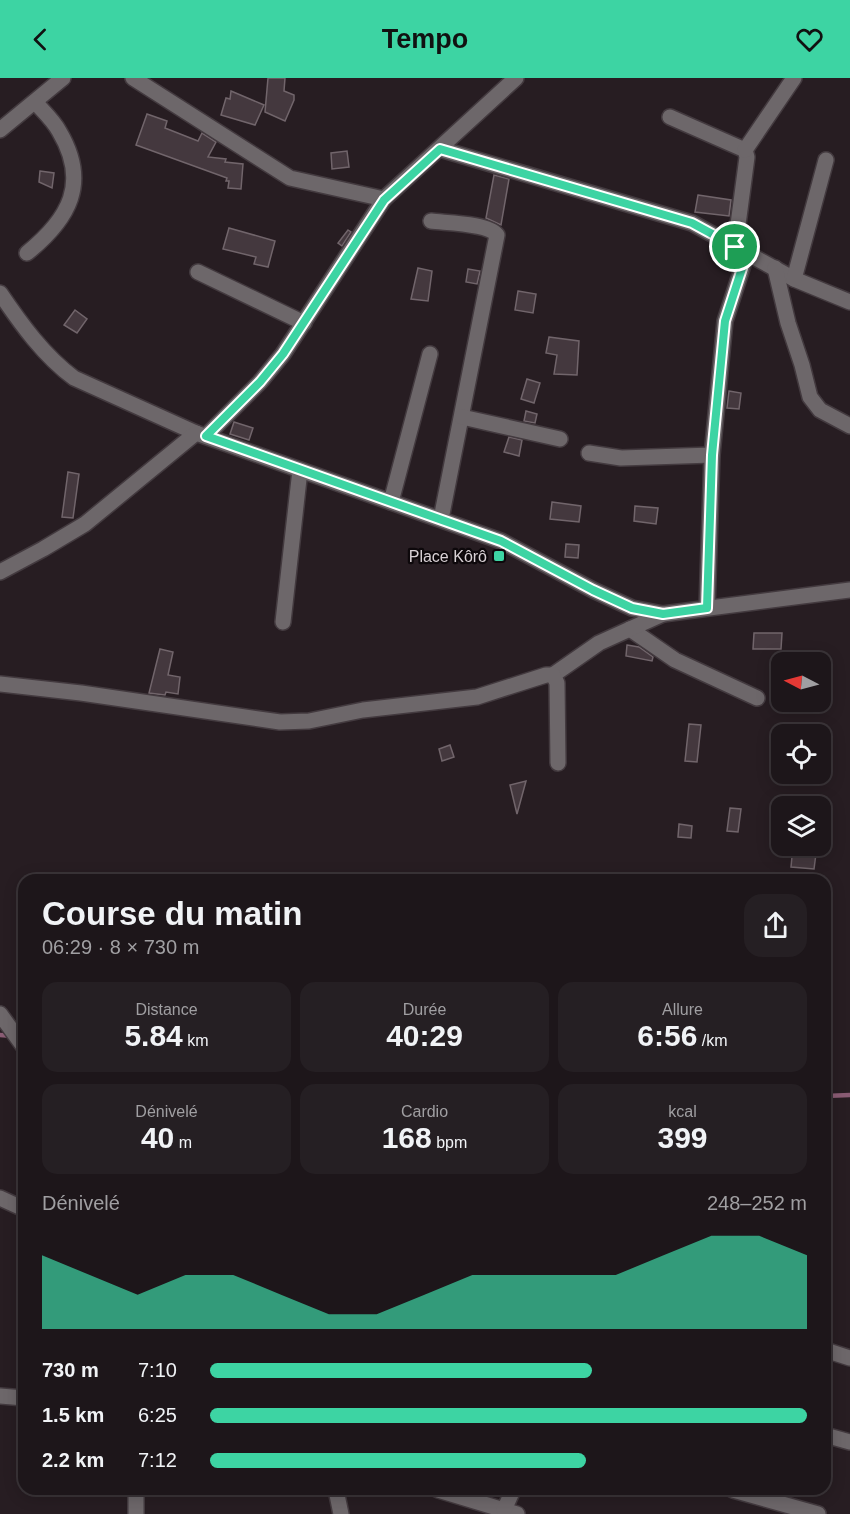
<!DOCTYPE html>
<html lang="fr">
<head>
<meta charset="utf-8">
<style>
	body { margin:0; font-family:Helvetica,sans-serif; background:#251f23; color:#f1f3f6; height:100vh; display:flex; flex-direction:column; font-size:22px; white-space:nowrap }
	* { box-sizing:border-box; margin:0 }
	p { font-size:20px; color:#a09fa2 }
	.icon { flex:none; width:33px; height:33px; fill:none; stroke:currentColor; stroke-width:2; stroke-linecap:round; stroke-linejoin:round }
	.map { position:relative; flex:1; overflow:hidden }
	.side { position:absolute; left:18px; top:796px; width:813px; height:621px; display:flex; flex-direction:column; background:#1d161a; border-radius:18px; box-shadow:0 3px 15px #0003,0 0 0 2px #3b3539 }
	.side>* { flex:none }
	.needle { width:39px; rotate:276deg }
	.fabs { position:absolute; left:771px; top:574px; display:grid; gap:12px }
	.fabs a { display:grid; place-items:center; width:60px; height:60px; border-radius:12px; background:#1d161a; box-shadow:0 3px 15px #0003,0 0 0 2px #3b3539; font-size:30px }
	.pin { position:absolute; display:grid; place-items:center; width:51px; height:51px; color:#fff; margin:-26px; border:3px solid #fff; border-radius:50%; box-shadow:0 2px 6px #0007 }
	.round { display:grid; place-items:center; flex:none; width:63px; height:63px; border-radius:18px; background:#251f23 }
	.summary { display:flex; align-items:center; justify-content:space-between; height:102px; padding:0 24px }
	h1 { font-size:33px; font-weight:700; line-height:45px }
	.figures { display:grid; grid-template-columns:repeat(3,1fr); gap:9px; height:102px; padding:6px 24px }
	.figures div { display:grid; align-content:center; border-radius:15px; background:#251f23; text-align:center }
	.figures b { font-size:30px; font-weight:700 }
	.figures small { font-size:16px; font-weight:400 }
	.figures p { font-size:16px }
	.chart { height:168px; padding:12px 24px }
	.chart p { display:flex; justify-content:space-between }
	.chart svg { width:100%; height:108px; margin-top:6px; fill:#3dd4a3; opacity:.7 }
	ul { padding:0 24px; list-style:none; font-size:20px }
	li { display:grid; grid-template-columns:96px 72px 1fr; align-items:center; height:45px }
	li i { height:15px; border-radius:8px; background:#3dd4a3 }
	header { display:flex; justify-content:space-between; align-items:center; height:78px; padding:0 24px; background:#3dd4a3; color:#111; font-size:27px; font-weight:700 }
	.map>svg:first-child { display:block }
</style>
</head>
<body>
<header><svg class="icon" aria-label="back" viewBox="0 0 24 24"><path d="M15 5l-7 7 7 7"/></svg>Tempo<svg class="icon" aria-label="heart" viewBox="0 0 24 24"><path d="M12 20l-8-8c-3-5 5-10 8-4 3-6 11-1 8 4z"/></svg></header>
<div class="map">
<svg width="850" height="1436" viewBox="0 0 850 1436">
	<rect width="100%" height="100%" fill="#271d22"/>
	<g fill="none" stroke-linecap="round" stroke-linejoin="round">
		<g stroke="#8a5c74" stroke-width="4.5">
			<polyline points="0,957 12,958"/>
			<polyline points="825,1018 850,1017"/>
		</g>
	</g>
	<g fill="#44383e" stroke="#71656b" stroke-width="1.5">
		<polygon points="268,0 285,0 284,13 294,17 294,22 285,43 265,34"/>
		<polygon points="231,13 264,27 255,47 221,37 226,20 230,21"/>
		<polygon points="147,36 167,43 165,50 198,63 202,55 216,64 208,79 226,81 225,84 243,86 241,111 228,110 229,103 226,103 227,100 136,67"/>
		<polygon points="347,73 349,89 332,91 331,75"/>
		<polygon points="40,93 54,95 52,110 39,104"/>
		<polygon points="494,97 509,101 501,147 486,140"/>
		<polygon points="698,117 731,122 729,138 695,134"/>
		<polygon points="229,150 275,163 268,189 254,186 256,179 223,171"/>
		<polygon points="348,152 351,154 342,168 338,165"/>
		<polygon points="418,190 432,193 428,223 411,221"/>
		<polygon points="468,191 480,193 477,206 466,204"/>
		<polygon points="518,213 536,216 533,235 515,232"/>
		<polygon points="75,232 87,241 77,255 64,247"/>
		<polygon points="549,259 579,263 577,297 554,296 557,277 546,275"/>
		<polygon points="527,301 540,305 534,325 521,321"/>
		<polygon points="729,313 741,315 739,331 727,330"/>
		<polygon points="526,333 537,336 535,345 524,343"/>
		<polygon points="234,344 253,350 249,362 230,356"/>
		<polygon points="509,359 522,362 519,378 504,374"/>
		<polygon points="68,394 79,396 73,440 62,439"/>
		<polygon points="552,424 581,428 579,444 550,441"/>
		<polygon points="635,428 658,430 656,446 634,443"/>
		<polygon points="566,466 579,467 578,480 565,479"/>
		<polygon points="754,555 782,555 781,571 753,571"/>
		<polygon points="627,567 639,569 653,579 652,583 626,578"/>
		<polygon points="160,571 173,574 168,597 180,599 178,616 166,614 165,617 149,615"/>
		<polygon points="689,646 701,647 697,684 685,683"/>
		<polygon points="450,667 454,679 442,683 439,671"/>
		<polygon points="526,703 517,736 510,707"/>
		<polygon points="730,730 741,731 738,754 727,753"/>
		<polygon points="679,746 692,748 691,760 678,759"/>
		<polygon points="793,768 817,768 814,791 791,789"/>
	</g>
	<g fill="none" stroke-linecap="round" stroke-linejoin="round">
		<g stroke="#433a3f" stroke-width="18">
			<g id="minor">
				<polyline points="133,0 290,100 384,121"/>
				<polyline points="670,39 745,72 747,79 735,169"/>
				<polyline points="0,52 63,0"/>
				<polyline points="440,71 692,145 794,201 850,224"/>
				<polyline points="745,72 794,0"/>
				<path d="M431 143C446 145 488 145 497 157L441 441"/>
				<path d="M27 175C69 141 90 105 59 53 53 42 43 33 35 24"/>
				<polyline points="775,190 788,245 802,287 810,319 820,332 850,348"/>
				<polyline points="198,194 304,245"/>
				<polyline points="794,201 826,82"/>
				<path d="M0 215C21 246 44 278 74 300L196 355 501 463 593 512 632 530 663 536"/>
				<polyline points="462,339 560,361"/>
				<polyline points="206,358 260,304 283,276 384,121 516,0"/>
				<polyline points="589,375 621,380 712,377"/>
				<polyline points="391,424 430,276"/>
				<polyline points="0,494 43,471 85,446 196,355"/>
				<polyline points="707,530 712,377 725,243 747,175"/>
				<polyline points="283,544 300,392"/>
				<polyline points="630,551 675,582 757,620"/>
				<polyline points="553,597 599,565 663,536 850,512"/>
				<polyline points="0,606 81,615 280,644 309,643 363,632 477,619 546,597 553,597 557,605 558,685"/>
				<polyline points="0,936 24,969"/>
				<polyline points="0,1120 24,1131"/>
				<polyline points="825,1272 850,1280"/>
				<polyline points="0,1318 24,1320"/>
				<polyline points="825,1357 850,1364"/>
				<polyline points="336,1412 341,1436"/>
				<polyline points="438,1412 517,1436"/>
				<polyline points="733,1412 818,1436"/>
				<polyline points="504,1432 513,1412"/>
				<polyline points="136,1436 136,1412"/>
			</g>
		</g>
		<use href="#minor" stroke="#6d676a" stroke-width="15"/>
	</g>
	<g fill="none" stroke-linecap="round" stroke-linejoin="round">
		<g stroke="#fff" stroke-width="12">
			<polygon id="route" points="440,71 692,145 747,175 725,243 712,377 707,530 663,536 632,530 593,512 501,463 206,358 260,304 283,276 384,122"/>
		</g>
		<use href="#route" stroke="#3dd4a3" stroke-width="8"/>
	</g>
	<rect fill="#3dd4a3" stroke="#0d080b" stroke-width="2" x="493" y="472" width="12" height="12" rx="3"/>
	<g text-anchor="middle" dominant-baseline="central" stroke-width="4.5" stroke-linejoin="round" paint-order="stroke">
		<g font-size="16" fill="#d9d1d5" stroke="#0d080b" text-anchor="end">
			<text x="487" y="478">Place Kôrô</text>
		</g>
	</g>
</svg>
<div class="fabs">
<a><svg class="needle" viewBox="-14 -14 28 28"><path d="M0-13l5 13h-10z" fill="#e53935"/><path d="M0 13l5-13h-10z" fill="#a09fa2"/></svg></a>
<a><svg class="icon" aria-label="locate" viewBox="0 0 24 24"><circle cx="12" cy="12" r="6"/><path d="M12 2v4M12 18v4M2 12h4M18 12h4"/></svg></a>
<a><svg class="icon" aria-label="layers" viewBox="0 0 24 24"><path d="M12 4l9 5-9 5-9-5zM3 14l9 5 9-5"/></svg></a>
</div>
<div class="pin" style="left:735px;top:169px;background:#1e9e55"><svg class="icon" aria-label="arrive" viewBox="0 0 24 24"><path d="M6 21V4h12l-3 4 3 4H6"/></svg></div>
<section class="side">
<div class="summary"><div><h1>Course du matin</h1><p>06:29 · 8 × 730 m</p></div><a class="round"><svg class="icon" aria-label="share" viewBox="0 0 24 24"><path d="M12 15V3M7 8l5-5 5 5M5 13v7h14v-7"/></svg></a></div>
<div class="figures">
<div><p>Distance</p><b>5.84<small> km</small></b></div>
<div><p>Durée</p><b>40:29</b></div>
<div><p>Allure</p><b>6:56<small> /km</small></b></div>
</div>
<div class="figures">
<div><p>Dénivelé</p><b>40<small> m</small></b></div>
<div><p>Cardio</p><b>168<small> bpm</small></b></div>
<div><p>kcal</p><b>399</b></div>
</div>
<div class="chart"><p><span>Dénivelé</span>248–252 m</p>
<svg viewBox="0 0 160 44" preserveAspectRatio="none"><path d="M0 44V14L10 22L20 30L30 22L40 22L50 30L60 38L70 38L80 30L90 22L100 22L110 22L120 22L130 14L140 6L150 6L160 14V44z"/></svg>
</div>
<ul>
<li><b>730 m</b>7:10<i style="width:64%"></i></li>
<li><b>1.5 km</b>6:25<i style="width:100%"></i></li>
<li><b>2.2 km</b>7:12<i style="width:63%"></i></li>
</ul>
</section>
</div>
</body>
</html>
